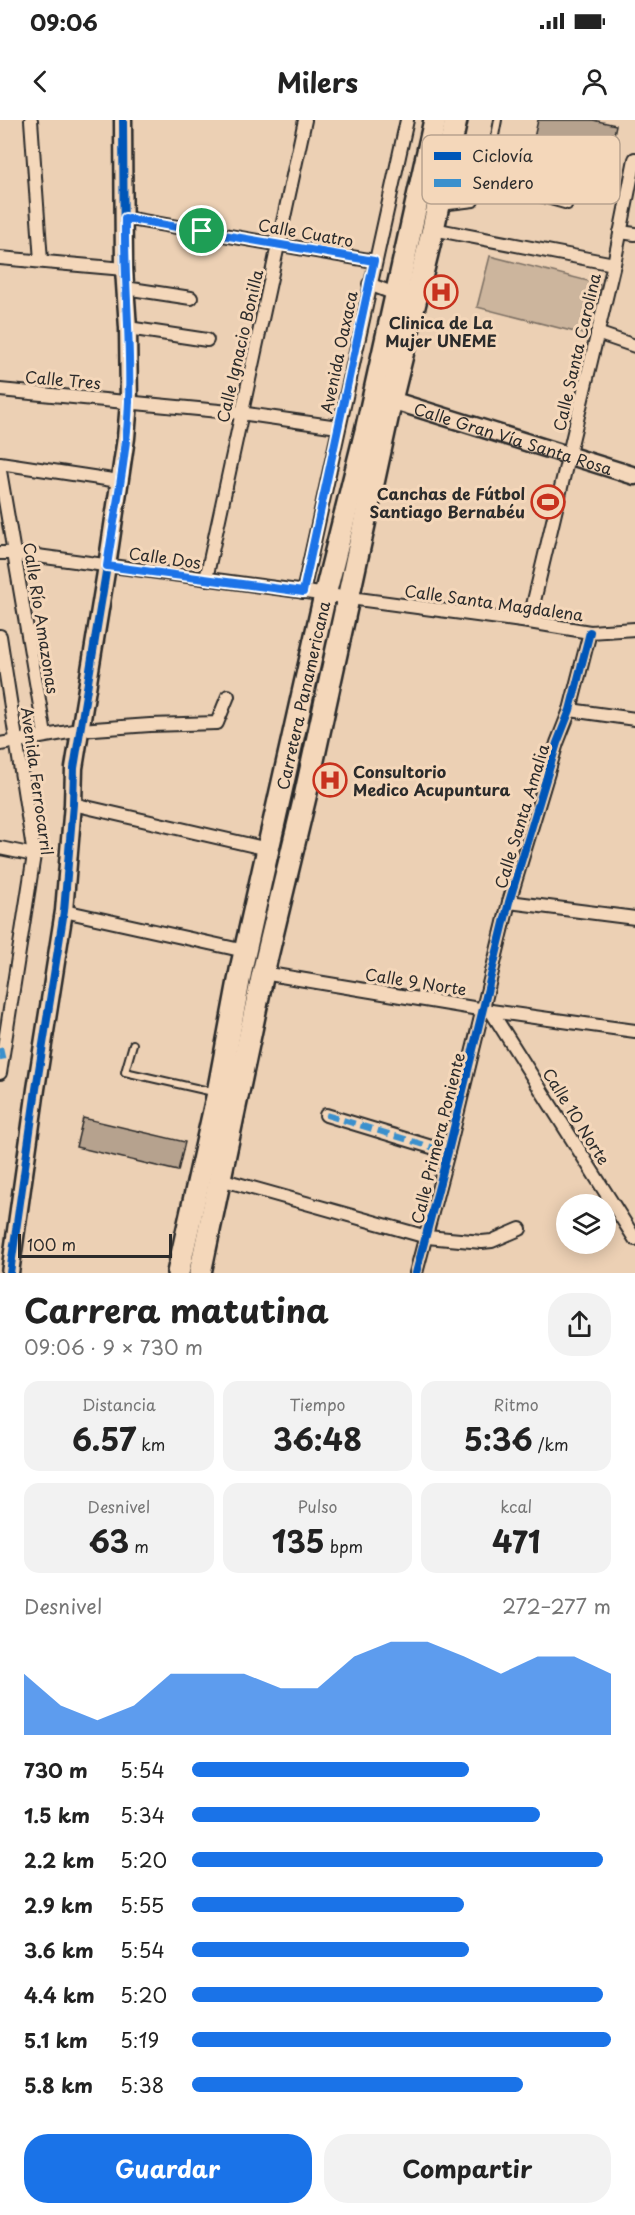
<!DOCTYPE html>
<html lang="es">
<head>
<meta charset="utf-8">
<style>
	body { margin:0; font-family:"Playpen Sans",sans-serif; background:#f2f2f2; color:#222; height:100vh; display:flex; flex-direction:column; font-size:22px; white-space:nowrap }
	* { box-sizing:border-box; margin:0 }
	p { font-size:20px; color:#767676 }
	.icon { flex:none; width:33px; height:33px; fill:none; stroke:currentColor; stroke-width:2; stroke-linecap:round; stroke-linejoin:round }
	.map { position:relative; height:1153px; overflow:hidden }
	.side { display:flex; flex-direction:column; background:#fff; flex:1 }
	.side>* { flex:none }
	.tools { position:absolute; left:556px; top:1074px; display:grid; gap:12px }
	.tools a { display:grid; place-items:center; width:60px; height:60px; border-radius:50%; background:#fff; box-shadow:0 3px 15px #0003; font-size:30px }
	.scale { position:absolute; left:18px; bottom:15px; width:154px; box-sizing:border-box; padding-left:6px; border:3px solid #2b2b2b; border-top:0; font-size:16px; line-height:21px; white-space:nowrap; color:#2b2b2b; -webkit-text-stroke:4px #f4d7ba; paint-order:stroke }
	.pin { position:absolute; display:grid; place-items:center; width:51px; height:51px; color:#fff; margin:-26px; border:3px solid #fff; border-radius:50%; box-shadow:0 2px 6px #0007 }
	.round { display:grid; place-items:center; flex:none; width:63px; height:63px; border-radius:24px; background:#f2f2f2 }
	.headline { display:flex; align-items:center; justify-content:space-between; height:102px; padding:0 24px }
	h1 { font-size:33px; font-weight:700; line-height:45px }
	.stats { display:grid; grid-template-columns:repeat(3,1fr); gap:9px; height:102px; padding:6px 24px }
	.stats div { display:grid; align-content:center; border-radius:15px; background:#f2f2f2; text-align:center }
	.stats b { font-size:30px; font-weight:700 }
	.stats small { font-size:16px; font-weight:400 }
	.stats p { font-size:16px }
	.chart { height:168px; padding:12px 24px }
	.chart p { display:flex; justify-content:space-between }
	.chart svg { width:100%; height:108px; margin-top:6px; fill:#1a73e8; opacity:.7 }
	.primary-button { display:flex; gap:12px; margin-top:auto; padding:12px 24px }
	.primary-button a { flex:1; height:69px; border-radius:24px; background:#1a73e8; color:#fff; font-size:24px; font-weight:700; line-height:69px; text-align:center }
	.primary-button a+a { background:#f2f2f2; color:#222 }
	ul { padding:0 24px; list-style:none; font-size:20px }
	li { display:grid; grid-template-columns:96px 72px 1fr; align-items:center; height:45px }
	li i { height:15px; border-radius:8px; background:#1a73e8 }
	.status { display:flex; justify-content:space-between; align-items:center; height:42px; padding:0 30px; background:#fff; direction:ltr }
	.status svg { height:16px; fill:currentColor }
	header { display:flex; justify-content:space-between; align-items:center; height:78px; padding:0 24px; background:#fff; font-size:27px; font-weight:700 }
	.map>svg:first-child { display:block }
</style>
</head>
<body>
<div class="status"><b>09:06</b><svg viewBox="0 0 49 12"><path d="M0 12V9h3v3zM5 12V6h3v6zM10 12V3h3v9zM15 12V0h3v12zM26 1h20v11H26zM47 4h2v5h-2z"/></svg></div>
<header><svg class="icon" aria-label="back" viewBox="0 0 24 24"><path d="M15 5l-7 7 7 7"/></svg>Milers<svg class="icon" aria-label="person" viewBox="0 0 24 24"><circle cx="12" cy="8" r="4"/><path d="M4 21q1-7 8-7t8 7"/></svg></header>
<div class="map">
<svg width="635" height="1153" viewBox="0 0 635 1153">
	<rect width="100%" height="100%" fill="#ecd0b4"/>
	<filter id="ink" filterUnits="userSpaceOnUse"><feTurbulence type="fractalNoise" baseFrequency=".0167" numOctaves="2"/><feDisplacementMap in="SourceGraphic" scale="12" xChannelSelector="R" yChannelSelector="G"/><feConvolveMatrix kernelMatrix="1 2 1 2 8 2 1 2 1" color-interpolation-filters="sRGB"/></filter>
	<g filter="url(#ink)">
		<polygon fill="#ccb59d" stroke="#7c7064" stroke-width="1.5" points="490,136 600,164 587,215 477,187"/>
		<g fill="#b6a28e" stroke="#2b2b2b" stroke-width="1.5">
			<polygon points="538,0 593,0 616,5 601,77 525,58"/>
			<polygon points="83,998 185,1022 178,1051 76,1027"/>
		</g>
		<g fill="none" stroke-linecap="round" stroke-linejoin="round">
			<g stroke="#2b2b2b" stroke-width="10">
				<g id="lane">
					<polyline points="486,63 568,86"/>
					<polyline points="441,87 474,83 486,63 498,0"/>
					<polyline points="133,924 125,952 213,972"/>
				</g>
			</g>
			<g stroke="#2b2b2b" stroke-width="16">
				<g id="street">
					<polyline points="31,0 41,141"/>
					<polyline points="125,98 374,141"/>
					<polyline points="433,109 614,144"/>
					<polyline points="620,112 635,114"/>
					<polyline points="0,138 124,149"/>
					<polyline points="369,164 395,174"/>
					<polyline points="125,168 191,178"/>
					<polyline points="128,208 207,220"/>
					<polyline points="597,213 635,226"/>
					<polyline points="0,270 240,293 338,307"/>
					<polyline points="0,343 119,361"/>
					<polyline points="0,351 45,615"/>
					<polyline points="0,433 15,433 529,502 590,512 635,509"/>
					<polyline points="206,459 305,0"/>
					<polyline points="303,472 407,0"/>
					<polyline points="529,502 614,144 635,39"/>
					<polyline points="0,516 34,735 0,953"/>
					<polyline points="570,590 635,599"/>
					<polyline points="0,624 80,610 150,605 217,603 228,576"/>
					<polyline points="73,684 268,729"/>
					<polyline points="0,728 34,735"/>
					<polyline points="509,782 635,798"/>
					<polyline points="64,791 245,831"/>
					<polyline points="263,853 491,891 635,911"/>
					<polyline points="491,891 635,1119"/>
					<polyline points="326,995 448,1032"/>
					<polyline points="220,1059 427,1117 482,1122 492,1121 520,1109"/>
					<polyline points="416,1153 448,1032 509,782 557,623 570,590 590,512"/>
				</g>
			</g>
			<g stroke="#2b2b2b" stroke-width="21">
				<g id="secondary">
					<path id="s1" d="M391 280 635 356"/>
					<polyline points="10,1153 36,969 64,791 73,684 74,648 107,446 126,318 129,282 128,208 124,149 123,0"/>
				</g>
			</g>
			<g stroke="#2b2b2b" stroke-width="26">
				<g id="highway">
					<path id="s2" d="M178 1153 218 973 242 845 325 475 366 311 435 0"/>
					<polyline points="200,1153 263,853 305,677 391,280 433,109 456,0"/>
				</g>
			</g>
			<use href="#lane" stroke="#f4d7ba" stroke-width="6"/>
			<use href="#street" stroke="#f4d7ba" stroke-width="12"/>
			<use href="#secondary" stroke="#f4d7ba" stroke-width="16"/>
			<use href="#highway" stroke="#f4d7ba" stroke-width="21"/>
			<g stroke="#3b90cd" stroke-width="6" stroke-dasharray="12 6" stroke-linecap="butt">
				<polyline points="0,928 3,941"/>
				<polyline points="326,995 448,1032"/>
			</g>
			<g stroke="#f4d7ba" stroke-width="11">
				<g id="cycleway">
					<polyline points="10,1153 36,969 64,791 73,684 74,648 107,446 126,318 129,282 128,208 124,149 123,0"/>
					<polyline points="416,1153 448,1032 509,782 557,623 570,590 590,512"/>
				</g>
			</g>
			<use href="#cycleway" stroke="#0057b8" stroke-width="8"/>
		</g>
	</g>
	<g fill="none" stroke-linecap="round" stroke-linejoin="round" filter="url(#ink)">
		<g stroke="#fff" stroke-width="12">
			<path id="route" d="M125 98 374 141 303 472 107 446C115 391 127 336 129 281 131 220 124 159 125 98Z"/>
		</g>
		<use href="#route" stroke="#1a73e8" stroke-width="8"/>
	</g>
	<defs>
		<g id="hospital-ring" transform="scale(1.725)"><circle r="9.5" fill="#f4d7ba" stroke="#c8321e" stroke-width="1.5"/><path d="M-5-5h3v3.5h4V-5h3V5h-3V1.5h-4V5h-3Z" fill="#c8321e"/></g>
		<g id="stadium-ring" transform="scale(1.725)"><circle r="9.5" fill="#f4d7ba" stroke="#c8321e" stroke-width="1.5"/><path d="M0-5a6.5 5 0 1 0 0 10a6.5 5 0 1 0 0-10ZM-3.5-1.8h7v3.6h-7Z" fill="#c8321e"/></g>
	</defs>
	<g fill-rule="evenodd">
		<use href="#hospital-ring" x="441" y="172"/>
		<use href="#stadium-ring" x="548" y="382"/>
		<use href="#hospital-ring" x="330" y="660"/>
	</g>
	<g text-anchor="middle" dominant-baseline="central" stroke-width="6" stroke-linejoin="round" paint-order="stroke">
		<g font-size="16" fill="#2b2b2b" stroke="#f4d7ba">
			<text transform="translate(306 112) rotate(10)">Calle Cuatro</text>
			<text transform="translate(239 226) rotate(-77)">Calle Ignacio Bonilla</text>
			<text transform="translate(338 232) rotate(-78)">Avenida Oaxaca</text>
			<text transform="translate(576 232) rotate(-77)">Calle Santa Carolina</text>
			<text transform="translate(63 259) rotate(5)">Calle Tres</text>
			<text stroke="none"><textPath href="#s1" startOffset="128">Calle Gran Vía Santa Rosa</textPath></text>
			<text transform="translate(165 437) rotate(8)">Calle Dos</text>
			<text transform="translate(494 482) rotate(8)">Calle Santa Magdalena</text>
			<text transform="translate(42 498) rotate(81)">Calle Río Amazonas</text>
			<text stroke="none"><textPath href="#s2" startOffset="591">Carretera Panamericana</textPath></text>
			<text transform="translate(38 661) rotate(82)">Avenida Ferrocarril</text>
			<text transform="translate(521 696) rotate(-73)">Calle Santa Amalia</text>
			<text transform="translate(416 861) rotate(9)">Calle 9 Norte</text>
			<text transform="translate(577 996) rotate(58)">Calle 10 Norte</text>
			<text transform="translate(437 1018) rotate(-76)">Calle Primera Poniente</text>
		</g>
		<g font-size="16" font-weight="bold" fill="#2b2b2b" stroke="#f4d7ba">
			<text x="441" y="202">Clinica de La<tspan x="441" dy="18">Mujer UNEME</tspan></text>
			<text x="525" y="373" text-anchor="end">Canchas de Fútbol<tspan x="525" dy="18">Santiago Bernabéu</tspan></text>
			<text x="353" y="651" text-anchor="start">Consultorio<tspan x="353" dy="18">Medico Acupuntura</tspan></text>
		</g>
	</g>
	<rect x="422" y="15" width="198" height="69" rx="9" fill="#f4d7ba" stroke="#b8a38f" stroke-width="1.5"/>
	<rect x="434" y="32" width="27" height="8" fill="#0057b8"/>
	<rect x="434" y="59" width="27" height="8" fill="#3b90cd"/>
	<g font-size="16" fill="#2b2b2b">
		<text x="472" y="42">Ciclovía</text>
		<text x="472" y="69">Sendero</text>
	</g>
</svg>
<div class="tools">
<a><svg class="icon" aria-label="layers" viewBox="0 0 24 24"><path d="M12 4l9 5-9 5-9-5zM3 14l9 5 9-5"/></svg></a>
</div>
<div class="scale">100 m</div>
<div class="pin" style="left:202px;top:111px;background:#1e9e55"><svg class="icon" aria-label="arrive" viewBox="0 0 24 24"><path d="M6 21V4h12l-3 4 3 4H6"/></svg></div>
</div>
<section class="side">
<div class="headline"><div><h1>Carrera matutina</h1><p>09:06 · 9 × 730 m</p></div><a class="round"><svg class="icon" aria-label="share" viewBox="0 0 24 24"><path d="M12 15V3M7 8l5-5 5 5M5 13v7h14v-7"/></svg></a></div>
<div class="stats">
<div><p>Distancia</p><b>6.57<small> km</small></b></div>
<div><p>Tiempo</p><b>36:48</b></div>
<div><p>Ritmo</p><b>5:36<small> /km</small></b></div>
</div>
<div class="stats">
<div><p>Desnivel</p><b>63<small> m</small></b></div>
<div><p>Pulso</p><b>135<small> bpm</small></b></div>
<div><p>kcal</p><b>471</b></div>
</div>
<div class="chart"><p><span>Desnivel</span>272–277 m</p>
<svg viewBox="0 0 160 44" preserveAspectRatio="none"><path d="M0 44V19L10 32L20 38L30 32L40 19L50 19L60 19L70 25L80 25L90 12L100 6L110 6L120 12L130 19L140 12L150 12L160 19V44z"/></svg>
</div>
<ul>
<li><b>730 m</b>5:54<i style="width:66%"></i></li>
<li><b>1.5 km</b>5:34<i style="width:83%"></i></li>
<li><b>2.2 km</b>5:20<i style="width:98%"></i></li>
<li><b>2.9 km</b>5:55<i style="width:65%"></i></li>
<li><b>3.6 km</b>5:54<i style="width:66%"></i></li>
<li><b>4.4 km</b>5:20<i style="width:98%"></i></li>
<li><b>5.1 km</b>5:19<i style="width:100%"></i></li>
<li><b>5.8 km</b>5:38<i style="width:79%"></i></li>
</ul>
<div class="primary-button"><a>Guardar</a><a>Compartir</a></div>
</section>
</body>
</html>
